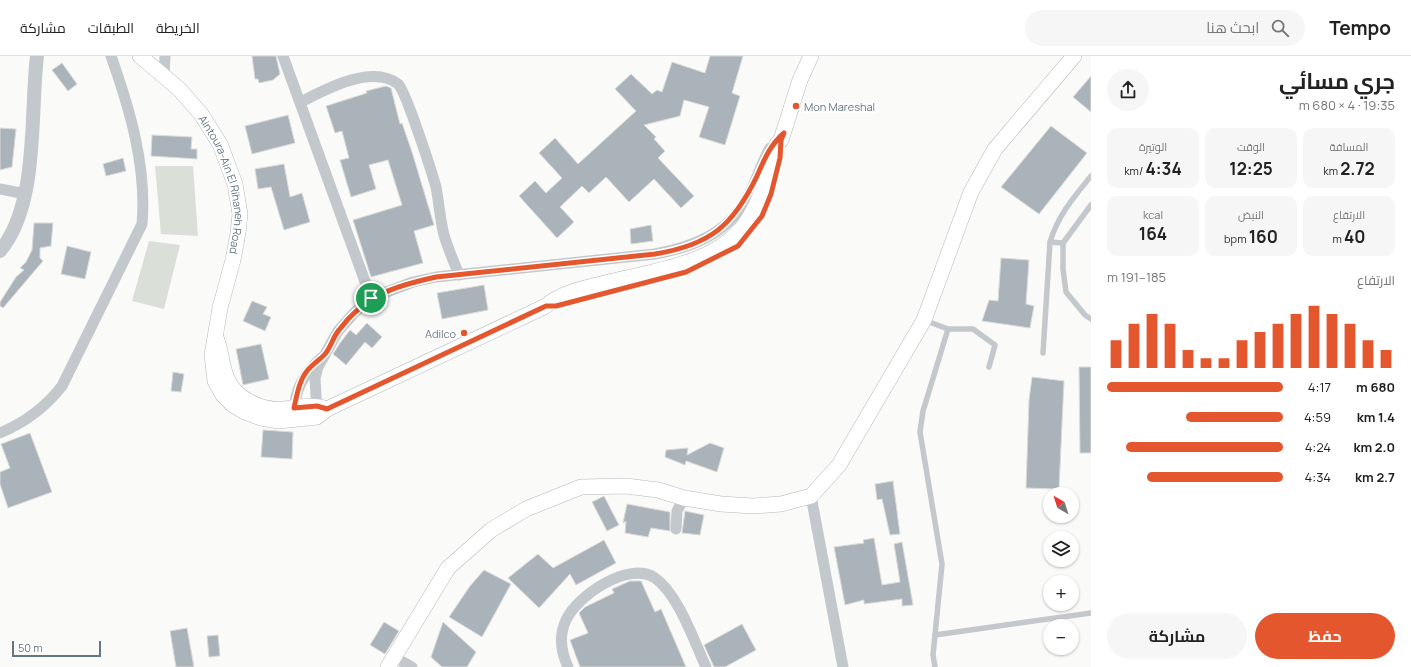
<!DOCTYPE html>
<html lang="ar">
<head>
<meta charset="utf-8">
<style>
	body { margin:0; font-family:Manrope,Cairo,sans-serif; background:#f6f6f6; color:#222; direction:rtl; height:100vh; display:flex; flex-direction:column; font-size:15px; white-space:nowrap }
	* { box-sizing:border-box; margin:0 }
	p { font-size:13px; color:#767676 }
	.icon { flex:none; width:22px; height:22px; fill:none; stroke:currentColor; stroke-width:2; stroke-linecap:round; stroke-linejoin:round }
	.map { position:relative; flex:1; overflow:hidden; direction:ltr }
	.details { display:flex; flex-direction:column; background:#fff; width:320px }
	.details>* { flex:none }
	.needle { width:26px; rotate:321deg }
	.buttons { position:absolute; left:1043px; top:431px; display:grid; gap:8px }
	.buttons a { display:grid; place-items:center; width:36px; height:36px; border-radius:50%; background:#fff; box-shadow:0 1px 3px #0004; font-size:20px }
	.scale { position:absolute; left:12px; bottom:10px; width:89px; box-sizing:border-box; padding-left:4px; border:2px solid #657683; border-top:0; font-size:11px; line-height:14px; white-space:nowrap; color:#657683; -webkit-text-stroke:3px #fff; paint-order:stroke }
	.pin { position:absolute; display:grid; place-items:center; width:34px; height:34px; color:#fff; margin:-17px; border:2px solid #fff; border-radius:50%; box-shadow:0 1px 4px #0007 }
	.round { display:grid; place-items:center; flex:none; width:42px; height:42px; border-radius:21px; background:#f6f6f6 }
	.summary { display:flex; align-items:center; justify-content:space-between; height:68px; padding:0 16px }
	h1 { font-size:22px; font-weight:700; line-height:30px }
	.metrics { display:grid; grid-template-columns:repeat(3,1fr); gap:6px; height:68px; padding:4px 16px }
	.metrics div { display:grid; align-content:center; border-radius:10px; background:#f6f6f6; text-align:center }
	.metrics b { font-size:17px; font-weight:700 }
	.metrics small { font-size:11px; font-weight:400 }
	.metrics p { font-size:11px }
	.chart { height:112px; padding:8px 16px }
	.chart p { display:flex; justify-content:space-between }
	.chart svg { width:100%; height:72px; margin-top:4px; stroke:#e4572e; stroke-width:6 }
	.action { display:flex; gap:8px; margin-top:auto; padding:8px 16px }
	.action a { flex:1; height:46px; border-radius:24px; background:#e4572e; color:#fff; font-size:16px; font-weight:700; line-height:46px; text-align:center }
	.action a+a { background:#f6f6f6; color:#222 }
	ul { padding:0 16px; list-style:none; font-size:13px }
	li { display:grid; grid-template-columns:64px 48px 1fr; align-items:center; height:30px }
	li i { height:10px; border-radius:5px; background:#e4572e }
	header { display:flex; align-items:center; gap:24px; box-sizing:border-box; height:56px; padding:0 20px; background:#fff; border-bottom:1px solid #e0e0e0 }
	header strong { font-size:19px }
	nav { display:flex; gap:22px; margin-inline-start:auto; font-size:14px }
	.search { width:280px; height:36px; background:#f6f6f6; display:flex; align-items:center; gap:10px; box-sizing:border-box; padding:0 14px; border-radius:22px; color:#767676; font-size:15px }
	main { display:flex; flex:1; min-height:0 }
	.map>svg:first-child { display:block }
</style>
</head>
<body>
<header>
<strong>Tempo</strong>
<div class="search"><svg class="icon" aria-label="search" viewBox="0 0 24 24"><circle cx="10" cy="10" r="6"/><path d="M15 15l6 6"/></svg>ابحث هنا</div>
<nav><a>الخريطة</a><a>الطبقات</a><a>مشاركة</a></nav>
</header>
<main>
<section class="details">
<div class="summary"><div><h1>جري مسائي</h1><p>19:35 · 4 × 680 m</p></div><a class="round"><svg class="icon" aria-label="share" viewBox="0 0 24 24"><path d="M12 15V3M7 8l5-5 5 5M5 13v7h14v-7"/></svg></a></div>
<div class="metrics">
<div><p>المسافة</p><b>2.72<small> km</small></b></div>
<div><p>الوقت</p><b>12:25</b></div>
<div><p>الوتيرة</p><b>4:34<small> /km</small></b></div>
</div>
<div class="metrics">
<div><p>الارتفاع</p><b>40<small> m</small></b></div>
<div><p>النبض</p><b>160<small> bpm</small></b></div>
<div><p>kcal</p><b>164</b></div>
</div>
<div class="chart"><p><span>الارتفاع</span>185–191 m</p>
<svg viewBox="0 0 160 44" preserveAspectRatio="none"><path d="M5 44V27M15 44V17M25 44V11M35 44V17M45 44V33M55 44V38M65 44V38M75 44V27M85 44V22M95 44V17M105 44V11M115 44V6M125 44V11M135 44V17M145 44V27M155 44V33"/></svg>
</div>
<ul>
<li><b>680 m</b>4:17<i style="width:100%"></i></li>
<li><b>1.4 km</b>4:59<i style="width:55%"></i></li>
<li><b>2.0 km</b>4:24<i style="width:89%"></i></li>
<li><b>2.7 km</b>4:34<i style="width:77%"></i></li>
</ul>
<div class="action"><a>حفظ</a><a>مشاركة</a></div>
</section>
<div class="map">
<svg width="1091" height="611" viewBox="0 0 1091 611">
	<rect width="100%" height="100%" fill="#fafaf8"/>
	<g fill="#dadfd7">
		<polygon points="155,110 193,110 198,180 161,178"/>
		<polygon points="149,185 180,189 164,253 132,245"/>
	</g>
	<g fill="#aab3b9" stroke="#dcdcda">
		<polygon points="252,0 276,0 280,18 273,24 259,27 258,23 255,23"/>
		<polygon points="710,0 743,0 732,37 740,40 725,89 699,81 709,51 684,44 680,60 644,69 656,81 654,83 665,95 658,102 694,140 681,152 654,123 629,146 606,121 589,137 582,130 560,151 574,166 557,182 519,140 535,125 546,137 562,122 539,97 555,82 578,108 636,55 615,33 631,18 652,38 657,34 662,36 672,6 705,17"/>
		<polygon points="62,7 77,28 68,35 52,14"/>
		<polygon points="1091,20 1091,56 1073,41"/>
		<polygon points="386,30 391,32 400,68 402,67 412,96 434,169 414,175 423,207 371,221 353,164 402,149 388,104 369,109 376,133 351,141 340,104 349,102 342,75 335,77 326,50 367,37 366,35"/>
		<polygon points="288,59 295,87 252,98 245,70"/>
		<polygon points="1051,70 1087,97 1039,158 1001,131"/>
		<polygon points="0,72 16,73 12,111 0,114"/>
		<polygon points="152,79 192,81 191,93 197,93 197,103 151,100"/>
		<polygon points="123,102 126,115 106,120 103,108"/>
		<polygon points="284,108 290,141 302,137 310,166 284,174 271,131 258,133 255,113"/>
		<polygon points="34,167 53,167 51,190 40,192 40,202 43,205 3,252 0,250 0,246 16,221 24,214 20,212 26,206 32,194"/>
		<polygon points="651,169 653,185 631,188 630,173"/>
		<polygon points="67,190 91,196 85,223 61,218"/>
		<polygon points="1001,202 1029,204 1026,248 1034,250 1030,272 982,265 989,244 998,245"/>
		<polygon points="484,229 488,254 442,263 437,237"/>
		<polygon points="252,245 267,251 263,258 271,261 265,275 243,265"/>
		<polygon points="367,267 382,281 372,292 365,286 346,309 333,298 340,287 350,274 356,279"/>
		<polygon points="261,288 269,323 243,329 236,293"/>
		<polygon points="1079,311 1091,311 1091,397 1080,397"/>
		<polygon points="173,316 184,318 181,336 171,335"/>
		<polygon points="1032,321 1064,325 1059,433 1026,432 1029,344"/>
		<polygon points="263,374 293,376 292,403 261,401"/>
		<polygon points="30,377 52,436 8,452 0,428 0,416 10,412 1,388"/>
		<polygon points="710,387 724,392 717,416 686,405 685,409 665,401 666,394 688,392 687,399"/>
		<polygon points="893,425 900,478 890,479 882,443 877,444 875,428"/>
		<polygon points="604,440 619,469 607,475 592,446"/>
		<polygon points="627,448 670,456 670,475 651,472 648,481 625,477 626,465 623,467"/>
		<polygon points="685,455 704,459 700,479 682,477"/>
		<polygon points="874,482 882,529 900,526 894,488 902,486 913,549 902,550 902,543 864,548 864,544 845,549 834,491 864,487 863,484"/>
		<polygon points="604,484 616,507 576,529 570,518 539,552 508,522 538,498 553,512"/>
		<polygon points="484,514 511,528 482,581 449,561 470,530"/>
		<polygon points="630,525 641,525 655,556 661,553 686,611 580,611 570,584 588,577 579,557 585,551 614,537 612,533"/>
		<polygon points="384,566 399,575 385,598 370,589"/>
		<polygon points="443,566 476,596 467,611 442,611 431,601"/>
		<polygon points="742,568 756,594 725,611 714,611 704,589"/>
		<polygon points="187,572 194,611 176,611 170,575"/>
		<polygon points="218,579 220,600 209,601 207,580"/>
	</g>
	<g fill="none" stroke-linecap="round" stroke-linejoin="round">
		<g stroke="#b3babf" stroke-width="16">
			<g id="secondary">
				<path id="s1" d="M140 0 179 33 201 58 220 88 235 128 240 158 238 177 233 204 220 252 212 299 215 325 223 339 233 349 245 356 261 362 279 365 317 361 327 353 546 250C562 236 586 232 605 227 652 215 722 208 749 162 763 140 769 113 777 88L781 84 800 24 811 0"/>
				<path d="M217 284C221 296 222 309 226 320 234 343 262 355 284 353 299 351 313 348 327 353"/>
				<polyline points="388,611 448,512 491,474 526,453 581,431 626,430 658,434 684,442 721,448 753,450 781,448 811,440 839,409 924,264 971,136 995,93 1074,0"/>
			</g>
		</g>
		<g stroke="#c3c8cc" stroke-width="5.5">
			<polyline points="1091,149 1063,187 1063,213 1066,236 1085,259 1091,263"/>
			<polyline points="1050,186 1063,187"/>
			<polyline points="924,264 948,273 973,273 995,289 989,311"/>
			<path d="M1043 297 1050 186C1058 159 1074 141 1091 120"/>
			<polyline points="935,579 1091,557"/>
			<polyline points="935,611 933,599 935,579 942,508 920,376 923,355 948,273"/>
		</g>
		<g stroke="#c3c8cc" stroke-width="11">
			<polyline points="283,0 371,242 355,256 338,275 318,311 315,322 317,357"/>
			<polyline points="164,20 165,0"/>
			<path d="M301 46C326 33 372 8 398 28 406 35 432 117 436 131 439 147 440 163 444 179 448 193 454 206 459 219"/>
			<polyline points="0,133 25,138"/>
			<path d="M371 242 413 226 436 221 655 198C693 191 727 178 747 142 756 126 761 108 770 92"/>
			<path d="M295 358C293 334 305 317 321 302"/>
			<path d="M0 377C26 366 45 352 62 330L142 168C147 111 130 54 111 0"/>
			<polyline points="811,440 843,611"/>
			<polyline points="676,473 677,455 684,442"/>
			<polyline points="394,601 412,611"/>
			<path d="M568 611C561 596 559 579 566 564 577 540 629 504 655 522 678 538 694 585 706 611"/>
		</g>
		<path stroke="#c3c8cc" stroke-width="14" d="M0 195C39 149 30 57 37 0"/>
		<use href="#secondary" stroke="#fff" stroke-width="15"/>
	</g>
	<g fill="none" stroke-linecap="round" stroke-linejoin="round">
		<g stroke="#fff" stroke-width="8">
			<path id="route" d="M784 77 781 84 780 102 771 138 762 160 738 190 686 216 556 250H546L327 353 317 350 294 352C297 339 299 325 307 315 312 308 320 304 325 298 331 291 333 281 339 274 365 239 395 230 436 221L655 198C710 189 733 170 757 120 764 104 770 89 784 77Z"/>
		</g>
		<use href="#route" stroke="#e4572e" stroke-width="5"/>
	</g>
	<g fill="#e4572e" stroke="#fff" stroke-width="1.5">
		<circle cx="796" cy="50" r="4"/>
		<circle cx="464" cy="277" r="4"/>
	</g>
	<g text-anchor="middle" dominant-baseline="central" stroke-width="4" stroke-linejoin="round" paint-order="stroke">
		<g font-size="11" fill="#657683" stroke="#fff" text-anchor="start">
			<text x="804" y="50">Mon Mareshal</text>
			<text x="456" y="277" text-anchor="end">Adilco</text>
		</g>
		<g font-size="11" fill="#657683" stroke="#fff">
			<text stroke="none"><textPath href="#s1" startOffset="160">Aintoura-Ain El Rihaneh Road</textPath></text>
		</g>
	</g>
</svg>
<div class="buttons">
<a><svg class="needle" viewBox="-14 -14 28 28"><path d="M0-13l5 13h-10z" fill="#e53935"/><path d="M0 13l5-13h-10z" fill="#767676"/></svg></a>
<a><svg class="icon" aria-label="layers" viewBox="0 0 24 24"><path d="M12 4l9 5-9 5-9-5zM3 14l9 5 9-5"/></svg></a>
<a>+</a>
<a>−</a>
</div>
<div class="scale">50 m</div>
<div class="pin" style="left:371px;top:242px;background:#1e9e55"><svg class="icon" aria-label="arrive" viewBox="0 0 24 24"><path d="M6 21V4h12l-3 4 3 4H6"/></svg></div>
</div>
</main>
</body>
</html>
